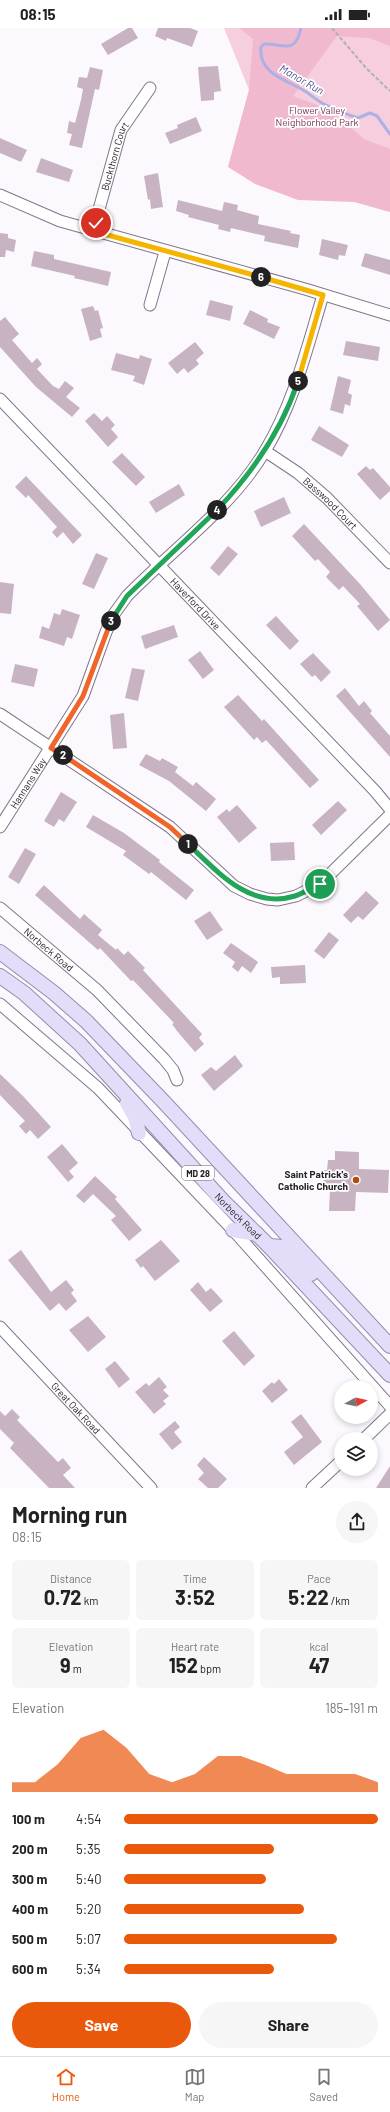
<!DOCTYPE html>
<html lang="en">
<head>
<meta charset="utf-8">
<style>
	body { margin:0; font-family:Barlow,sans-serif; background:#f6f6f6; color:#222; height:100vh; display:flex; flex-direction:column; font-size:15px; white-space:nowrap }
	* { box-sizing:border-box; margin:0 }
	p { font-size:13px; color:#767676 }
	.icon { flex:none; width:22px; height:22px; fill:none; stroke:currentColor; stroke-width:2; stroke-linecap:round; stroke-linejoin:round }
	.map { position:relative; height:1460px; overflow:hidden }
	.sheet { display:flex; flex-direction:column; background:#fff; flex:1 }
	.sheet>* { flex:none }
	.needle { width:26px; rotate:82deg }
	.fabs { position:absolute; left:334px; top:1352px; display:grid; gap:8px }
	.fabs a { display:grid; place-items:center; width:44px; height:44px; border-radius:50%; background:#fff; box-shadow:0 2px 6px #0003; font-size:20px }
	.pin { position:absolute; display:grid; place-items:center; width:34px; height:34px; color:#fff; margin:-17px; border:2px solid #fff; border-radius:50%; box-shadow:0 1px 4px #0007 }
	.km { position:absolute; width:20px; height:20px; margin:-10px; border-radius:50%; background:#222; color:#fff; font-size:11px; line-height:20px; text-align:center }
	.round { display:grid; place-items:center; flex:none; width:42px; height:42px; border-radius:21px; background:#f6f6f6 }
	.head { display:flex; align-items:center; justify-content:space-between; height:68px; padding:0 12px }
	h1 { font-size:22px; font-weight:700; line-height:30px }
	.stats { display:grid; grid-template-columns:repeat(3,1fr); gap:6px; height:68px; padding:4px 12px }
	.stats div { display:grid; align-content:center; border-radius:6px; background:#f6f6f6; text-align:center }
	.stats b { font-size:20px; font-weight:700 }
	.stats small { font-size:11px; font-weight:400 }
	.stats p { font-size:11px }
	.chart { height:112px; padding:8px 12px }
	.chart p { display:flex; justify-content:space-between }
	.chart svg { width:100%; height:72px; margin-top:4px; fill:#ea580c; opacity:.7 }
	.button { display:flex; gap:8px; margin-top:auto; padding:8px 12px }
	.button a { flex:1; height:46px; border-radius:24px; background:#ea580c; color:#fff; font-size:16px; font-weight:700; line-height:46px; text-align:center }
	.button a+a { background:#f6f6f6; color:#222 }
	ul { padding:0 12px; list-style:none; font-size:13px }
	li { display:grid; grid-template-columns:64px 48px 1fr; align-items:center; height:30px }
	li i { height:10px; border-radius:5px; background:#ea580c }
	.status { display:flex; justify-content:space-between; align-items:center; height:28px; padding:0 20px; background:#fff; direction:ltr }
	.status svg { height:11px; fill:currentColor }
	.tabs { display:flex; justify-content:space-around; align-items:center; height:56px; border-top:1px solid #e0e0e0; background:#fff; font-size:11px; color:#767676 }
	.tabs a { display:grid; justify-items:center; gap:2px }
	.tabs .active { color:#ea580c }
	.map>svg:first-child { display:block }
</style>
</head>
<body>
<div class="status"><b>08:15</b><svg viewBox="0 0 49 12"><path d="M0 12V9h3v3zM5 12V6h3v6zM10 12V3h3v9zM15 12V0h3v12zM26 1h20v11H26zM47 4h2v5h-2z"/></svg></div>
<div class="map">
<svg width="390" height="1460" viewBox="0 0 390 1460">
	<rect width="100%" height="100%" fill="#fcf9fe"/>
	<polygon fill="#f6cedd" points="224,0 390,0 390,184 228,139 249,62"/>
	<polygon fill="#f1b9d0" points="239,0 390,0 390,18 369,10 337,8 293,68 331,82 364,111 390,121 390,184 355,174 298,172 255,156 228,139 249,62 253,11"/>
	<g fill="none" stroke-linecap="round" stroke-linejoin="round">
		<path stroke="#abb2e3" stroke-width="3" d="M301 0C295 28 283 15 264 16L261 19C258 45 286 52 303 62 310 66 316 72 324 76 335 82 346 86 358 90L370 85 377 88 390 106"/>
	</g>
	<g fill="#c8b3c3">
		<polygon points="128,0 132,0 138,10 108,27 101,16"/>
		<polygon points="158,0 190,0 198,3 192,19 167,10 166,13 155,8"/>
		<polygon points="218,38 221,63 214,64 214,72 201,73 198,39"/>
		<polygon points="90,39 103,42 99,62 95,61 82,120 69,117 72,106 67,105 69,93 75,95 81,72 83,61 77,59 79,49 87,50"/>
		<polygon points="196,89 202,103 170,116 165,105 178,100 177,97"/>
		<polygon points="0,110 27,122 21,134 0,125"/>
		<polygon points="41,130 73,142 69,154 36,144"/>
		<polygon points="158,145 163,179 151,181 150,171 148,172 144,148"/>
		<polygon points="178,172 222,183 224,174 238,177 237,182 259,188 258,196 291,203 290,205 300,207 298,220 264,213 265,208 231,200 230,204 218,201 219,197 188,189 189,187 176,183"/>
		<polygon points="0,205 8,206 8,210 16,212 14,224 6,222 5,229 0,229"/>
		<polygon points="322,211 348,217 345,228 339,227 338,232 319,227"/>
		<polygon points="34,223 54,227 54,231 111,244 108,258 74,250 75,248 31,238"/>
		<polygon points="365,225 390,232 390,247 361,238"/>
		<polygon points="210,272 233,278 230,293 206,287"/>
		<polygon points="93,278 95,283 98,282 103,300 100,301 102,309 90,313 81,281"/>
		<polygon points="250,282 268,291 267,294 280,299 274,311 243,296"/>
		<polygon points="5,289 19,306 12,312 32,335 37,330 42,336 37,341 53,358 59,361 65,353 74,360 66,369 80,380 72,389 36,359 0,319 0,293"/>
		<polygon points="346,313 380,319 378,333 343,327"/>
		<polygon points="195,314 204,325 196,332 199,336 188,345 184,340 177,346 168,335"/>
		<polygon points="116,325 139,331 140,327 152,331 144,357 133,353 135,348 111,342"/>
		<polygon points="338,348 351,352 348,365 352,367 350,378 345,376 343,386 330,382"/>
		<polygon points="94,385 102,393 107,388 115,397 111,401 118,409 108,419 85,393"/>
		<polygon points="319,398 349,417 342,429 311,412"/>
		<polygon points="122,425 145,449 136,458 112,434"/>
		<polygon points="366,438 370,442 373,440 390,459 390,463 380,472 357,446"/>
		<polygon points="26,448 82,507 73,516 63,504 57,510 52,504 57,499 28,467 26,470 15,459"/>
		<polygon points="179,456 185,467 156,485 149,474"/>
		<polygon points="284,469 291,485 261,499 254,483"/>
		<polygon points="304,496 360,556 390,592 378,603 357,578 360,576 343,558 339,562 326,549 330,544 318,531 315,533 292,508"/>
		<polygon points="228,518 238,526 219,548 210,540"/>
		<polygon points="96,525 108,530 94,561 82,556"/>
		<polygon points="0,554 14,556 11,586 0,585"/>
		<polygon points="62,581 80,587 72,611 67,609 64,618 39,610 42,598 49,601 54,585 60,587"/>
		<polygon points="276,588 299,613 290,622 266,597"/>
		<polygon points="174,597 178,609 145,621 141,608"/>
		<polygon points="200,623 214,642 203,651 188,632"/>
		<polygon points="313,625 331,644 321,654 315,647 312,649 300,636"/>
		<polygon points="15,636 38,641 34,659 11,654"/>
		<polygon points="132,640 145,642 138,673 125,670"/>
		<polygon points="345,660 359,678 364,673 372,683 370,685 390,708 390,729 336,668"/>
		<polygon points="238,667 262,693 264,691 319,752 310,760 266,712 262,715 257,709 254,712 224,679"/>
		<polygon points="124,685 127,720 113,721 110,687"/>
		<polygon points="146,726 160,733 162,730 178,739 175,744 193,758 196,754 216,771 206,783 169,753 139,737"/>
		<polygon points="61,764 77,774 64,794 59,791 54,799 44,793"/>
		<polygon points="338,773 347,782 321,807 312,797"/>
		<polygon points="237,777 257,800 239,815 217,789 227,781 229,784"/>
		<polygon points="93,787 124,805 160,832 159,834 194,862 186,872 151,844 149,846 123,827 126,823 86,799"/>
		<polygon points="294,814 295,832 271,833 270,815"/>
		<polygon points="25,820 36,826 19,856 8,849"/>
		<polygon points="44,857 80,891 84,886 102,902 98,907 116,922 117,920 124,927 128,923 145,940 143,942 202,1006 199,1010 204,1016 195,1024 177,1003 172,996 174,995 133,952 131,953 100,920 98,922 35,867"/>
		<polygon points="366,863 379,875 363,892 358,888 351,895 343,887"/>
		<polygon points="210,883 223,902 207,912 194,893"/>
		<polygon points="329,904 339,912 324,931 314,923"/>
		<polygon points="231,915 258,934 251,945 242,938 238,944 232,939 235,934 223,925"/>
		<polygon points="305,937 306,955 280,956 280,949 272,950 271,939"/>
		<polygon points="235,1027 243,1038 214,1063 201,1047 211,1039 216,1043"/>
		<polygon points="0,1046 23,1068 51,1099 38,1111 30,1102 26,1106 19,1098 25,1093 0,1067"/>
		<polygon points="62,1116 78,1135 69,1143 74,1149 68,1154 47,1129"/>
		<polygon points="335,1123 359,1124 359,1141 389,1142 388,1165 356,1164 355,1183 329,1183 330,1162 323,1162 324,1142 327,1142 328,1132 335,1132"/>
		<polygon points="95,1148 117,1169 115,1171 142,1202 129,1213 111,1192 116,1188 93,1166 84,1175 76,1168"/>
		<polygon points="161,1212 180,1233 155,1253 143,1238 141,1240 135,1232"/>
		<polygon points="21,1222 51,1264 66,1252 74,1262 71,1265 77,1273 66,1283 59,1275 50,1283 8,1232"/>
		<polygon points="198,1254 206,1264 211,1260 223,1273 210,1284 190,1262"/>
		<polygon points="88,1288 106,1309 88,1324 69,1302"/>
		<polygon points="234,1303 255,1328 244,1338 222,1313"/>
		<polygon points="115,1333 130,1351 119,1360 105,1341"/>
		<polygon points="159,1349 167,1359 163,1362 169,1368 163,1373 166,1376 154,1386 135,1364 146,1355 149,1358"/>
		<polygon points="279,1351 288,1362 272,1375 262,1363 272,1354 274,1356"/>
		<polygon points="12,1381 20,1389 17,1392 58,1434 63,1430 71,1440 63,1447 75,1460 49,1460 10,1420 14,1415 0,1401 0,1383 5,1388"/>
		<polygon points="301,1386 322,1414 294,1437 284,1424 303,1409 291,1394"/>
		<polygon points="175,1393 180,1399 174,1404 182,1414 172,1422 159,1406"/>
		<polygon points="204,1429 227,1451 218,1460 208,1460 198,1451 204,1445 197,1437"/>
		<polygon points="390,1438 390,1460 376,1460"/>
	</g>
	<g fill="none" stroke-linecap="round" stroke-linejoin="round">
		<g stroke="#837689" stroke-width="13">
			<g id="minor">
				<polyline points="0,167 60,193 305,261 390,287"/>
				<path id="s1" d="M93 203 121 102 150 60"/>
				<polyline points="150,277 165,224"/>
				<path id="s2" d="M0 371 375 763 390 781"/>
				<path id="s3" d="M265 423 298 445 327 470 390 535"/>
				<polyline points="0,686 170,799 234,858 250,866 267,871 278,872 296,868 320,856 390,787"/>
				<path id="s4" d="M0 799 83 668 106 604 114 586 127 568C173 521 231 480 265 423 294 375 307 320 323 267"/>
				<path id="s5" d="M0 880 97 962 164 1031 173 1042 177 1052"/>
				<polyline points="0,976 98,1060 233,1202 390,1378"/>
				<path id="s6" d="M0 1299 151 1460"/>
				<polyline points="364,1411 390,1386"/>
				<polyline points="312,1460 341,1433"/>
			</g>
		</g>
		<g stroke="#968cad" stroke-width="16">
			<g id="major">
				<polyline points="0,924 54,965 86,993 163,1073 390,1318"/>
				<path id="s7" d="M0 948 24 965 80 1016 223 1173 269 1218 390 1347"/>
				<polyline points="127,1075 135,1089 139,1105"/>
				<polyline points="233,1202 257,1206"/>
				<polyline points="269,1218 283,1219 311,1246"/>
			</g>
		</g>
		<polyline stroke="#b2aeb4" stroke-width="2" stroke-dasharray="4 2" stroke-linecap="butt" points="332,0 367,41 390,63"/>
		<use href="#minor" stroke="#fff" stroke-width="11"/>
		<use href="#major" stroke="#e4dcf8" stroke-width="14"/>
	</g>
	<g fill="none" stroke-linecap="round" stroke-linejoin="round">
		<g stroke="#fff" stroke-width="8">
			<path id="split-1" d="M188 816C218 844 250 882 295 868 304 865 312 860 320 856"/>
		</g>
		<g stroke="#fff" stroke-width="8">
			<polyline id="split-2" points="63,727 170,799 188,816"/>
		</g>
		<g stroke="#fff" stroke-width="8">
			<polyline id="split-3" points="63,727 51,720 83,668 111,593"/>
		</g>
		<g stroke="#fff" stroke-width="8">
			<polyline id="split-4" points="111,593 127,568 217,482"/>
		</g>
		<g stroke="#fff" stroke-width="8">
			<path id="split-5" d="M217 482C252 445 282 402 298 353"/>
		</g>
		<g stroke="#fff" stroke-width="8">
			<polyline id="split-6" points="261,249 323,267 298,353"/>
		</g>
		<g stroke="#fff" stroke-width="8">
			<polyline id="split-7" points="96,195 93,203 261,249"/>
		</g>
		<use href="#split-1" stroke="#22a559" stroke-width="5"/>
		<use href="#split-2" stroke="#f0652b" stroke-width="5"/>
		<use href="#split-3" stroke="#f0652b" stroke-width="5"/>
		<use href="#split-4" stroke="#22a559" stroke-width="5"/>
		<use href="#split-5" stroke="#22a559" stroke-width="5"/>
		<use href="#split-6" stroke="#f5b400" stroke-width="5"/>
		<use href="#split-7" stroke="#f5b400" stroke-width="5"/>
	</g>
	<circle fill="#af4f07" stroke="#fff" stroke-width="1.5" cx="356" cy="1152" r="4"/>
	<g text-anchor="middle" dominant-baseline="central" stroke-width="3.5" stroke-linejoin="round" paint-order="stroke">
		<rect fill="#fff" stroke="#68646a" stroke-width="1" x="182" y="1138" width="32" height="14" rx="3"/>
		<g font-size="9" font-weight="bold" fill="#28222a">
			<text x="198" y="1145">MD 28</text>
		</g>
		<g font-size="10" fill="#753252" stroke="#fff">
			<text x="317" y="82">Flower Valley<tspan x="317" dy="12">Neighborhood Park</tspan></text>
		</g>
		<g font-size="10" fill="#28222a" stroke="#fff">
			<text stroke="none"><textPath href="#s1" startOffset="78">Buckthorn Court</textPath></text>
			<text stroke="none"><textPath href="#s3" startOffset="84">Basswood Court</textPath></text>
			<text stroke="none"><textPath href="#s2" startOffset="283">Haverford Drive</textPath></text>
			<text stroke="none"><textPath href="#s4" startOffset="52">Hannans Way</textPath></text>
			<text stroke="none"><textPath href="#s5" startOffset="64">Norbeck Road</textPath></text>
			<text stroke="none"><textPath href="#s7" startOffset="339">Norbeck Road</textPath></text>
			<text stroke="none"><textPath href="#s6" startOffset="111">Great Oak Road</textPath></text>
		</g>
		<g font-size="10" font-weight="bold" fill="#28222a" stroke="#fff" text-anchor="end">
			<text x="348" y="1146">Saint Patrick's<tspan x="348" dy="12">Catholic Church</tspan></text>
		</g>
		<g font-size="11" font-style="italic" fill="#4b4f8d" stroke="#fff">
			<text transform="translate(302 51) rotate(30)">Manor Run</text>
		</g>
	</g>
</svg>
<div class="fabs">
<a><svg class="needle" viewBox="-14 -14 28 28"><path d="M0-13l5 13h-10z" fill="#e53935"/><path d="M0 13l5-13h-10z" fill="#767676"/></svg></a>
<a><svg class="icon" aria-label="layers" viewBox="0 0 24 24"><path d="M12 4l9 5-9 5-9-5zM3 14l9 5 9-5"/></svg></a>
</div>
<div class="pin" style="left:320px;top:856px;background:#1e9e55"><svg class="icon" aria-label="arrive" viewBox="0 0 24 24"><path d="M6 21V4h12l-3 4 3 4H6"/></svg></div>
<div class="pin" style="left:96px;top:195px;background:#d93025"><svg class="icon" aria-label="check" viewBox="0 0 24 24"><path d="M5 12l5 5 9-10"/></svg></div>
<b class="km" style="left:188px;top:816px">1</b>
<b class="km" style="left:63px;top:727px">2</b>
<b class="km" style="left:111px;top:593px">3</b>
<b class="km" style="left:217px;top:482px">4</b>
<b class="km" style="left:298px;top:353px">5</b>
<b class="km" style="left:261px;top:249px">6</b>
</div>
<section class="sheet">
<div class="head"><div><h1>Morning run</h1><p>08:15</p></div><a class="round"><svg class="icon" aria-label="share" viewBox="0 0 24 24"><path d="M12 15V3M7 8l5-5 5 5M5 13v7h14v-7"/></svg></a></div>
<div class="stats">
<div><p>Distance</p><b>0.72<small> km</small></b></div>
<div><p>Time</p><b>3:52</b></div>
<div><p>Pace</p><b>5:22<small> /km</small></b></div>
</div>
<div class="stats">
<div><p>Elevation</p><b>9<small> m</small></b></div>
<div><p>Heart rate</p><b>152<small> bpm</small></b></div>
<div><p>kcal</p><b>47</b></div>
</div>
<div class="chart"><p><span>Elevation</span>185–191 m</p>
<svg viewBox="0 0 160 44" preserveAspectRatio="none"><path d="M0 44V38L10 38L20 27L30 11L40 6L50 17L60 33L70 38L80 33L90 22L100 22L110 27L120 33L130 33L140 33L150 33L160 38V44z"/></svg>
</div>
<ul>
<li><b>100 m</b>4:54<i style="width:100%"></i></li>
<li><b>200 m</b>5:35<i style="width:59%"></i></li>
<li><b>300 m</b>5:40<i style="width:56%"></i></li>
<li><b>400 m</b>5:20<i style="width:71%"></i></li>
<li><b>500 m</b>5:07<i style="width:84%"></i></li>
<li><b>600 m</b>5:34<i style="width:59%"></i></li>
</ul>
<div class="button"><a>Save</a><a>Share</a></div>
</section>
<nav class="tabs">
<a class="active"><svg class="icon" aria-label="home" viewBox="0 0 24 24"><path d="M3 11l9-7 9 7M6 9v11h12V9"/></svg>Home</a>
<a><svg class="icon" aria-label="map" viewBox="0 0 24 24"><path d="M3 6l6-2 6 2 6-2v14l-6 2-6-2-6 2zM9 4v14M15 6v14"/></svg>Map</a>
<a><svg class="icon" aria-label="saved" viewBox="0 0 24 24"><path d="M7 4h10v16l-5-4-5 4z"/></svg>Saved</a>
</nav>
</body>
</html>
